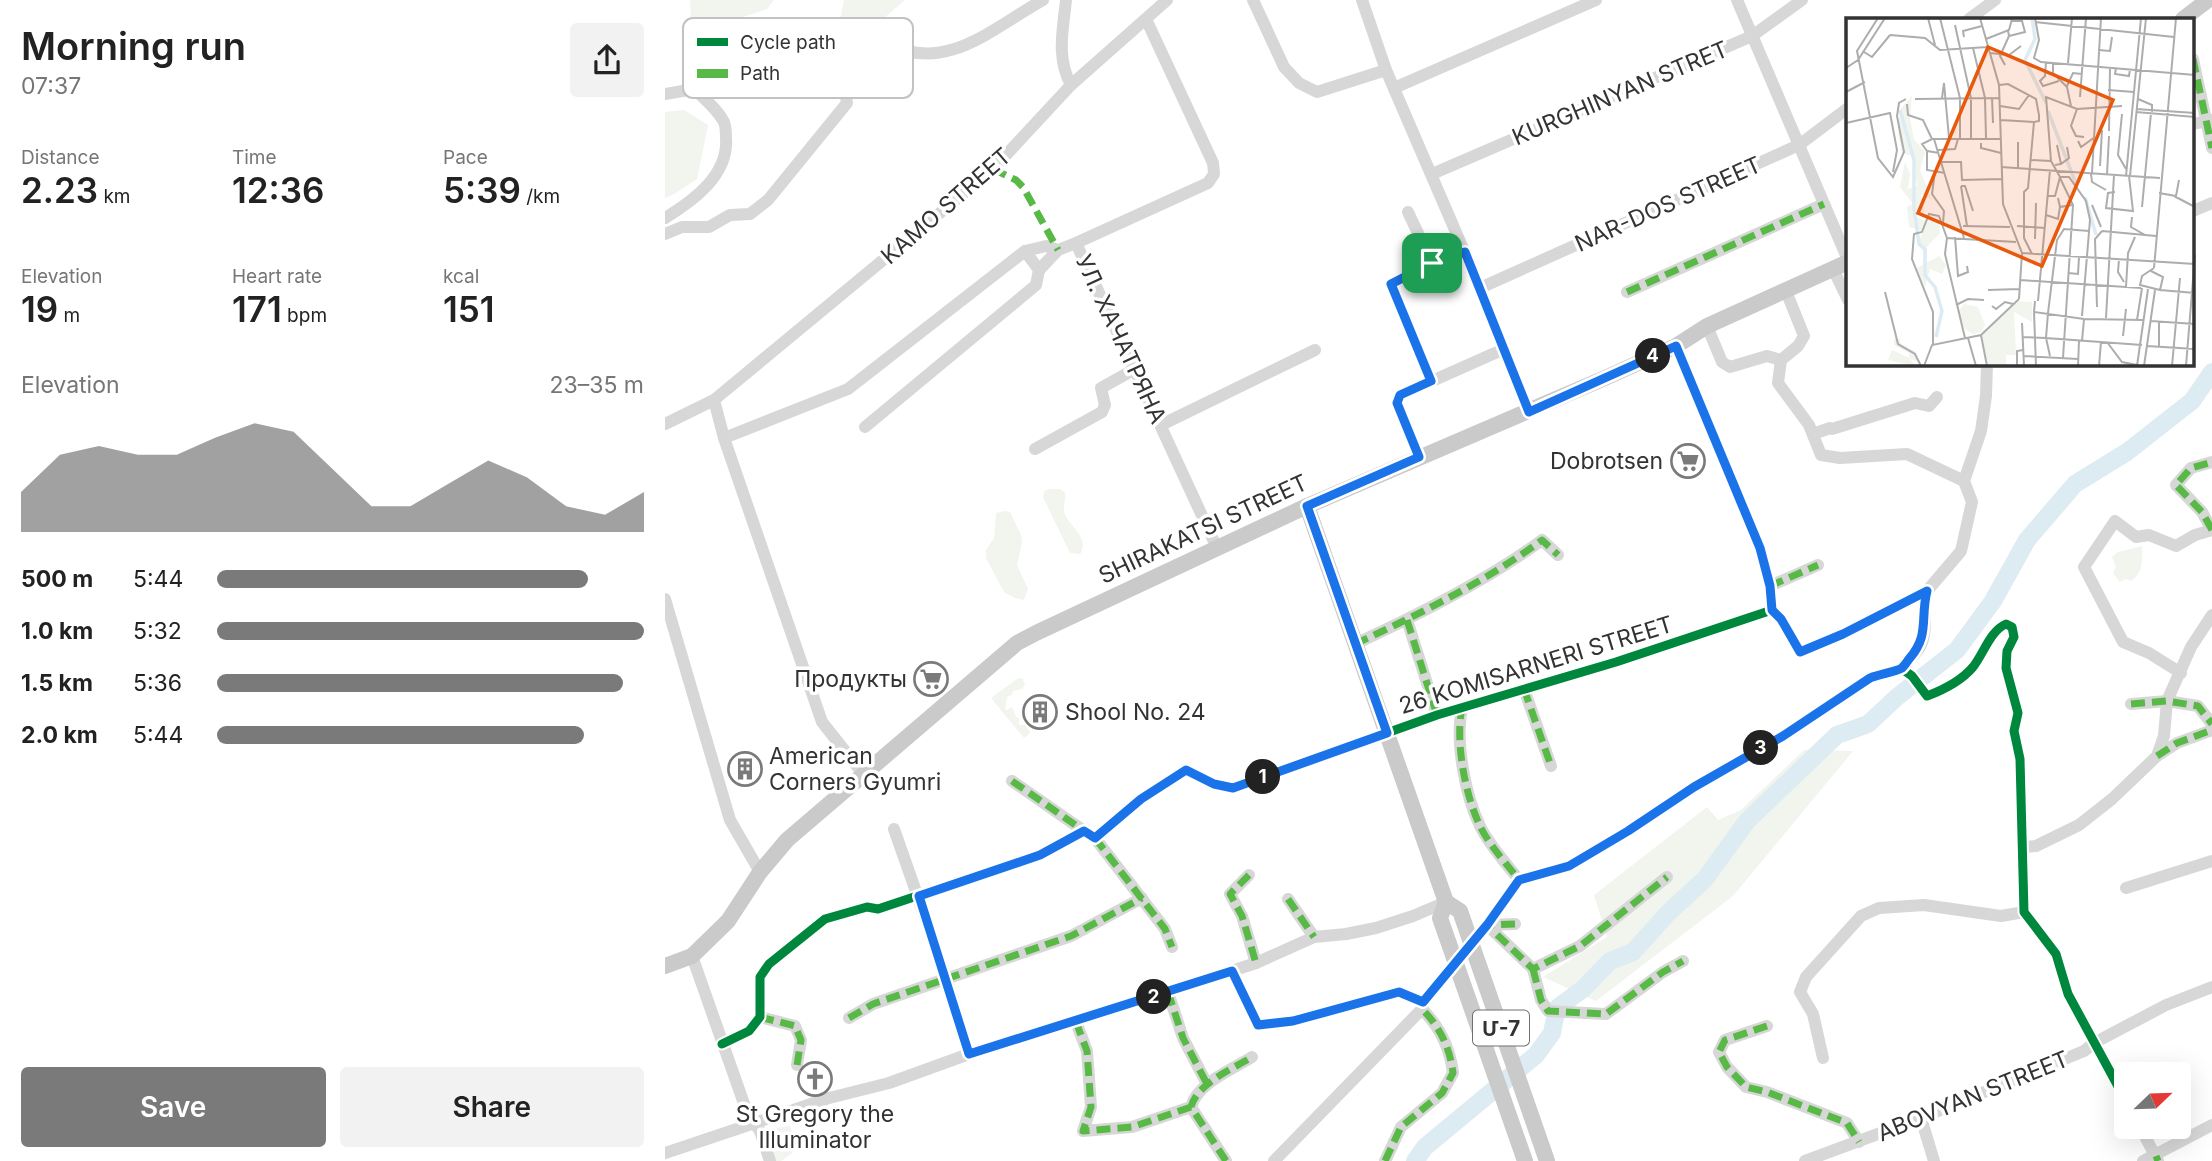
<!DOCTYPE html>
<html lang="en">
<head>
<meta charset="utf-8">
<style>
	body { margin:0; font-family:Inter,"Noto Sans Armenian",sans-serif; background:#f2f2f2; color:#222; height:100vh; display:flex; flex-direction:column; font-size:26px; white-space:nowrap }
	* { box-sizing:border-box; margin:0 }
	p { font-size:23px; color:#767676 }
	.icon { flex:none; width:38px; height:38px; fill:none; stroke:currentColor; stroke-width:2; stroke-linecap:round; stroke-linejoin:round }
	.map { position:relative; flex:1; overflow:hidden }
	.sheet { display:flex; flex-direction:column; background:#fff; width:665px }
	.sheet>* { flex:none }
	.needle { width:46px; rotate:67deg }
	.buttons { position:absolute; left:1449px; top:1062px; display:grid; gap:14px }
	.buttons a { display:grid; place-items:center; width:77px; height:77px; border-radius:7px; background:#fff; box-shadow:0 7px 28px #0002; font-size:35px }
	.pin { position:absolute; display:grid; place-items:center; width:60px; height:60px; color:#fff; margin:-30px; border-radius:14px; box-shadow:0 4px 10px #0006 }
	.km { position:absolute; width:35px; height:35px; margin:-18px; border-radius:50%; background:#222; color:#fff; font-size:19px; line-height:35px; text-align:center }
	.round { display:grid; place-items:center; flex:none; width:74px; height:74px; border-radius:7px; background:#f2f2f2 }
	.overview { display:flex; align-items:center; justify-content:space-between; height:119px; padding:0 21px }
	h1 { font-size:38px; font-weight:600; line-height:52px }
	.metrics { display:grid; grid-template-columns:repeat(3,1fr); gap:10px; height:119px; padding:7px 21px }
	.metrics div { display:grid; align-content:center }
	.metrics b { font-size:35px; font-weight:600 }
	.metrics small { font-size:19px; font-weight:400 }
	.metrics p { font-size:19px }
	.chart { height:196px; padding:14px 21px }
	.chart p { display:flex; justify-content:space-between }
	.chart svg { width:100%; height:126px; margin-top:7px; fill:#7a7a7a; opacity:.7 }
	.cta { display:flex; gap:14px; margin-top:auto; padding:14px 21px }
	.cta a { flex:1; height:80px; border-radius:7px; background:#7a7a7a; color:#fff; font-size:28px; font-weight:600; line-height:80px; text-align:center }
	.cta a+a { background:#f2f2f2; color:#222 }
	ul { padding:0 21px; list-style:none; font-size:23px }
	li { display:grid; grid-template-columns:112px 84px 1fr; align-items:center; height:52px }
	li i { height:18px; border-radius:9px; background:#7a7a7a }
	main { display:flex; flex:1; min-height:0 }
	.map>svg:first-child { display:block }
</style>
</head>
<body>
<main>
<section class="sheet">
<div class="overview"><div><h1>Morning run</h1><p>07:37</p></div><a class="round"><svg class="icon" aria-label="share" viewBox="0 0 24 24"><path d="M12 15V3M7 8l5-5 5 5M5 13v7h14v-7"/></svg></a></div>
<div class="metrics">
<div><p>Distance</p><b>2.23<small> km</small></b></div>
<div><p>Time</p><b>12:36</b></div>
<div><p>Pace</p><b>5:39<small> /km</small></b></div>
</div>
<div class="metrics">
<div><p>Elevation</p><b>19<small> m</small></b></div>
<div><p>Heart rate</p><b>171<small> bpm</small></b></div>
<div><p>kcal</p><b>151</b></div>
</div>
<div class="chart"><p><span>Elevation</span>23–35 m</p>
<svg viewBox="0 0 160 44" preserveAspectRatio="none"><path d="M0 44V30L10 17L20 14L30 17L40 17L50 11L60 6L70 9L80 22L90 35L100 35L110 27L120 19L130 25L140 35L150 38L160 30V44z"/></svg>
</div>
<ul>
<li><b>500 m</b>5:44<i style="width:87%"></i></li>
<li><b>1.0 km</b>5:32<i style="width:100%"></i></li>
<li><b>1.5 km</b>5:36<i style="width:95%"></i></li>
<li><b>2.0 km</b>5:44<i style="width:86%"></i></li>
</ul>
<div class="cta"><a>Save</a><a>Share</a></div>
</section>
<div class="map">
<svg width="1547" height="1161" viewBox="0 0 1547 1161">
	<rect width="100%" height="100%" fill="#fff"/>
	<g fill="#f1f5ed">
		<polygon points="25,0 109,0 102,9 75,18 27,47"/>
		<polygon points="179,0 240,0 219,18 151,68 176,15"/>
		<polygon points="19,110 43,125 32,179 9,194 0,198 0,112"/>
		<path d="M384 489H395L400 493C401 501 397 508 400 515 406 528 425 538 415 554L405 553 378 497 379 491Z"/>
		<polygon points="340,511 345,512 356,535 357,542 352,565 363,589 359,600 350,598 339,592 321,558 321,550 329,538 331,513"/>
		<path d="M1477 546C1477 560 1479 572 1466 581L1461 579 1455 582 1448 573 1451 567 1447 557 1453 552Z"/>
		<polygon points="357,678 360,684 357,689 348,691 347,695 342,697 340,709 342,710 347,707 351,717 354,718 354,725 360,725 365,732 364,734 359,738 326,698 352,679"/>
		<polygon points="1139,750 1188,751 1068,896 931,1001 878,977 942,937 929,895 1042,807 1053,820 1076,810"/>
		<polygon points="124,1126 129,1134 129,1141 134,1148 116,1161 111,1161 100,1130"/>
	</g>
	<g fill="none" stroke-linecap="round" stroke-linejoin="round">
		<polyline stroke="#ddebf3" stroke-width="18" points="750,1161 760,1147 871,1055 887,1033 892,1008 918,989 945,961 968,952 1003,913 1040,879 1082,821 1172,735 1203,724 1232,697 1292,650 1328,601 1362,540 1410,484 1462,452 1527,401 1547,372"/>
		<g stroke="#d7d7d7" stroke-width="12">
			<path d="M401 0C398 30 391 57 406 85"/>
			<polyline points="588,0 619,67 634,83 652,92 721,70"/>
			<polyline points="697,0 721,70 815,288 864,412"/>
			<polyline points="1072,0 1183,260"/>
			<polyline points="481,19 548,163 549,174 543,183 411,243 552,548"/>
			<polyline points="1304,19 1330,0"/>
			<polyline points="1528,59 1547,148"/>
			<polyline points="729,88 931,0"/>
			<path d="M0 94 29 89C40 99 52 109 59 122 61 127 61 133 61 138 64 175 28 201 0 218"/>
			<polyline points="1528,124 1547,120"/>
			<polyline points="767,174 1087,36 1137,0"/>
			<polyline points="1528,211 1547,203"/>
			<polyline points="743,212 767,263 800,252"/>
			<path d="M0 234 17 227H44L65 215 85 214 103 200 182 103 177 69 201 50 221 42C279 76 329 27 378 0"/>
			<polyline points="1168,269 1183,300"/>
			<polyline points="374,270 393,250 411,243"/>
			<polyline points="815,288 1134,145 1183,108"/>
			<polyline points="1121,291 1139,336 1133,346 1116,360 1113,383 1144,425 1156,455 1175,458 1242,454 1299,481"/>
			<polyline points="962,292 1159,204"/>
			<polyline points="1042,326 1057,362 1065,367 1102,356 1116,360"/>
			<polyline points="1011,346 1095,548 1105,586 1107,610 1116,619 1135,652 1178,634 1262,591 1296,551 1307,502 1299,481 1316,431 1321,396 1322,364"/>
			<polyline points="767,381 839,349"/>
			<polyline points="49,400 59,438 157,722 199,775"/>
			<polyline points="0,424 49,400 328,169 406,85 502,0"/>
			<polyline points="496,425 650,350"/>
			<polyline points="200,427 371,285 374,270 360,251"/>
			<polyline points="1148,434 1165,428 1167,429 1250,403 1264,406 1272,397"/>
			<polyline points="59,438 183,389 360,251 381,246 393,250"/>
			<polyline points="370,449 437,412 440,405 436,388 470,369"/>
			<polyline points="754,457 732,403 735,395 767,381 726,284 767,263"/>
			<polyline points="1547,530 1537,512 1511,485 1526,468 1547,462"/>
			<polyline points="1105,586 1153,565"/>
			<polyline points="0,599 65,820 95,872"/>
			<polyline points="742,620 772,715"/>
			<path d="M690 644C751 616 823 580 877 540L893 555"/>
			<path d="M1236 668C1242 662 1251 654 1255 647 1264 630 1257 609 1262 591"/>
			<polyline points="1516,673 1484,653 1458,642 1419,567 1450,521 1471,537 1484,535 1511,546 1530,535 1547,530"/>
			<polyline points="859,689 886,766"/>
			<polyline points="1466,704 1502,701 1533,706 1547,724"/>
			<polyline points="1492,756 1512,743 1547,730"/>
			<polyline points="347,781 419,831"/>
			<polyline points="229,829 281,977 304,1054"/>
			<polyline points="430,838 500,929 507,947"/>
			<polyline points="1359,847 1371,846 1414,825 1447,799 1492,756 1499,736 1502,701 1526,647 1547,615"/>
			<polyline points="584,875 565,894 577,916 591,963"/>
			<path d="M854 880 904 866 963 831 1029 787 1114 738 1205 678 1219 672 1236 668 1247 676 1262 696C1278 690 1297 680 1308 667 1319 653 1325 631 1341 624L1347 627 1349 637 1342 651 1341 668 1353 713 1349 731 1355 759 1359 912 1391 954 1403 994 1461 1101"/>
			<polyline points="1461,888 1547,861"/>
			<polyline points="623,899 649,937"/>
			<polyline points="850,924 822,925 868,969 915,946 1002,877"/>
			<polyline points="27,956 83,1115 95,1131 105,1161"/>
			<polyline points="868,969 876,1000 883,1011 941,1014 998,972 1018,961"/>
			<polyline points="567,971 593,1025 628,1021 735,992 758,1002"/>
			<polyline points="503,992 518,1038 542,1084"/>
			<polyline points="95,1017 130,1026 136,1040 132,1065"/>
			<polyline points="184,1018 208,1004 406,936 477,898"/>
			<polyline points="411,1022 422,1051 426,1107 418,1131 467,1127 526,1107"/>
			<polyline points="1102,1026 1060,1040 1054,1052 1062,1067 1081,1087 1102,1092 1182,1123 1194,1142"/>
			<polyline points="57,1044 84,1031 95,1017 95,977 104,964 160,919 202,907 213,909 375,855 419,831 430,838 476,798 521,770 549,784 568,788 772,715 951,662 1107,610"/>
			<polyline points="1158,1058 1148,1014 1135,992 1141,977 1196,916 1214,908 1259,905 1336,916 1359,912"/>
			<polyline points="1256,1118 1269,1161"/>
			<polyline points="1475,1127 1493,1161"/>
			<polyline points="0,1153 164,1098 224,1083 304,1054 503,992 591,963 649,937 681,934 711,928 748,916 781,902"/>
			<path d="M561 1161 526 1107C532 1083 568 1069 587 1057"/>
			<polyline points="609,1161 757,1009"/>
			<path d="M720 1161 736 1127 777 1093 788 1073C785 1048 775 1027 757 1009L758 1002 822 925 854 880C841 863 824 845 815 826 800 795 790 741 797 708"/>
			<polyline points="1140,1161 1256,1118 1419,1051 1429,1043 1501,1005 1547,987"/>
			<polyline points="1478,1161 1547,1125"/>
		</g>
		<g stroke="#cacaca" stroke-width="16">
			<polyline points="1518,19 1543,0"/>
			<polyline points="642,506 781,902"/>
			<polyline points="0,966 27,956 63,921 95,872 122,840 352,643 371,633 642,506 940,378 1011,346 1042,326 1183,262"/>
		</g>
		<polyline stroke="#cacaca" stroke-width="16" points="860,1161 775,918 781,902 795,911 882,1161"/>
		<g stroke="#58b947" stroke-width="7" stroke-dasharray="14 7" stroke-linecap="butt">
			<polyline points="1528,59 1547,148"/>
			<polyline points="328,169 351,180 358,187 393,250"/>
			<polyline points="962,292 1159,204"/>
			<polyline points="1547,530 1537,512 1511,485 1526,468 1547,462"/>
			<polyline points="1105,586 1153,565"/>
			<polyline points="742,620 772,715"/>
			<path d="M690 644C751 616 823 580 877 540L893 555"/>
			<polyline points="859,689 886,766"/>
			<polyline points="1466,704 1502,701 1533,706 1547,724"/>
			<polyline points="1492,756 1512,743 1547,730"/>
			<polyline points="347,781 419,831"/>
			<polyline points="430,838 500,929 507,947"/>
			<polyline points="584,875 565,894 577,916 591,963"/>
			<polyline points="623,899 649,937"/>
			<polyline points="850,924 822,925 868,969 915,946 1002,877"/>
			<polyline points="868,969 876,1000 883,1011 941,1014 998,972 1018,961"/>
			<polyline points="567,971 593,1025 628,1021 735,992 758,1002"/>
			<polyline points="503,992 518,1038 542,1084"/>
			<polyline points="95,1017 130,1026 136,1040 132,1065"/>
			<polyline points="184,1018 208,1004 406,936 477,898"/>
			<polyline points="411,1022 422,1051 426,1107 418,1131 467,1127 526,1107"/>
			<polyline points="1102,1026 1060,1040 1054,1052 1062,1067 1081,1087 1102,1092 1182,1123 1194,1142"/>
			<polyline points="1491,1156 1493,1161"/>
			<path d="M561 1161 526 1107C532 1083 568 1069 587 1057"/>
			<path d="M720 1161 736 1127 777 1093 788 1073C785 1048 775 1027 757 1009L758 1002 822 925 854 880C841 863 824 845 815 826 800 795 790 741 797 708"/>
		</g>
		<g stroke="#fff" stroke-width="13">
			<g id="cycleway">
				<path d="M854 880 904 866 963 831 1029 787 1114 738 1205 678 1219 672 1236 668 1247 676 1262 696C1278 690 1297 680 1308 667 1319 653 1325 631 1341 624L1347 627 1349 637 1342 651 1341 668 1353 713 1349 731 1355 759 1359 912 1391 954 1403 994 1461 1101"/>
				<polyline points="57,1044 84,1031 95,1017 95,977 104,964 160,919 202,907 213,909 375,855 419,831 430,838 476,798 521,770 549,784 568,788 772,715 951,662 1107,610"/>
			</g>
		</g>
		<use href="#cycleway" stroke="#00873e" stroke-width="9"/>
	</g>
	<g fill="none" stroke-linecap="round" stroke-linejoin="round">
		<g stroke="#fff" stroke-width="14">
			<path id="route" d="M800 252 864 412 1011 346 1095 548 1105 586 1107 610 1116 619 1135 652 1178 634 1262 591C1255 619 1265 635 1244 659 1242 662 1240 665 1237 668 1231 672 1214 674 1205 678L1118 736 1029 787 963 831 904 866 854 880 822 925 758 1002 734 992 628 1021 593 1025 567 971 304 1054 254 896 375 855 419 831 430 838 476 799 521 770 549 784 568 788 722 733 642 506 754 457 732 403 735 395 766 381 726 284 767 263Z"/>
		</g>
		<use href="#route" stroke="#1a73e8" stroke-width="9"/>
	</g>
	<defs>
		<g id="supermarket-ring" transform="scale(1.75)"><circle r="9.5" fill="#fff" stroke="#7a7a7a" stroke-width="1.5"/><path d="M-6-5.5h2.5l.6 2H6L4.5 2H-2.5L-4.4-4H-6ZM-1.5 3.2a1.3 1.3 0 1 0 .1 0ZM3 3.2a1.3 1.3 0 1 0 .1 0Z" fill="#7a7a7a"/></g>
		<g id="building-ring" transform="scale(1.75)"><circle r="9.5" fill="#fff" stroke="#7a7a7a" stroke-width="1.5"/><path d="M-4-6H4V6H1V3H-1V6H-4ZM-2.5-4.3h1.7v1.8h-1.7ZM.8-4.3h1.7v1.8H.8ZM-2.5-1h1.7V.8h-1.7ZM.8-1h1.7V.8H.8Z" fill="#7a7a7a"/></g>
		<g id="church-ring" transform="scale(1.75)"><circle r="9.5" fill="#fff" stroke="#7a7a7a" stroke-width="1.5"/><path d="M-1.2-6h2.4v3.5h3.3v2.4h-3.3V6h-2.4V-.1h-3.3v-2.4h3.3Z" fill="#7a7a7a"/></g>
	</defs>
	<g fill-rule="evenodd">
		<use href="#supermarket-ring" x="1023" y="461"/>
		<use href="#supermarket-ring" x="266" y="679"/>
		<use href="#building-ring" x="375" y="712"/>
		<use href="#building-ring" x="80" y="769"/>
		<use href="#church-ring" x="150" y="1079"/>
	</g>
	<g text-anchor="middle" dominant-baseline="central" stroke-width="7" stroke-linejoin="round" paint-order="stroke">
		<rect fill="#fff" stroke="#707070" stroke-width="2" x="808" y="1010.5" width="56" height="35" rx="5"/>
		<g font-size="21" font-weight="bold" fill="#333">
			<text x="836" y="1028">Մ-7</text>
		</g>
		<g font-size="23" fill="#333" stroke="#fff">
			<text transform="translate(955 93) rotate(-23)">KURGHINYAN STRET</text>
			<text transform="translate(1003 204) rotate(-24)">NAR-DOS STREET</text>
			<text transform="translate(281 206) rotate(-41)">KAMO STREET</text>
			<text transform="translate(456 339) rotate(65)">УЛ. ХАЧАТРЯНА</text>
			<text transform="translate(538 529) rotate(-25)">SHIRAKATSI STREET</text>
			<text transform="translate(871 665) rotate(-17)">26 KOMISARNERI STREET</text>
			<text transform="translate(1308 1096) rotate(-22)">ABOVYAN STREET</text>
		</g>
		<g font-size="23" fill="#333" stroke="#fff" text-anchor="end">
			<text x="998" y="461">Dobrotsen</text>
			<text x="242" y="679">Продукты</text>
			<text x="400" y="712" text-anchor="start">Shool No. 24</text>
			<text x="104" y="756" text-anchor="start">American<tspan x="104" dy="26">Corners Gyumri</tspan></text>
			<text x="150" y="1114" text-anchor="middle">St Gregory the<tspan x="150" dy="26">Illuminator</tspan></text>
		</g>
	</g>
	<g transform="translate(1181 18)">
		<rect width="348" height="348" fill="#fff"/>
		<path d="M66 78 64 101 68 121 79 134 74 152 86 182 75 176 78 194 71 192 68 197 78 203 84 198 93 203 94 215 77 233 71 225 78 213 63 209 61 189 67 186 54 169 59 144 64 156 62 171 71 168 68 139 56 135 52 116 54 92ZM93 238 100 247 96 256 84 251 79 269 69 251ZM173 283 186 284V304L168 294 170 337H160V348H142L136 317ZM118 286 132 289 139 307 135 314 127 316 119 311 112 294ZM48 321H54V325L70 334 71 343 64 341 69 348 42 342 46 332 63 340V335L48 327Z" fill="#f1f5ed"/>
		<path fill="none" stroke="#ddebf3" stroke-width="3.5" d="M186 0 189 21 179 42 200 85M54 92 68 142V190L73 226 79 231V257L89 269 96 293 90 319M202 93 230 166M239 179 250 217"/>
		<path fill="none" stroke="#adadad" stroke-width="2" d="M32 0 11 33 32 140 47 159 58 134 51 98 53 85 60 81M82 0 89 27M94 0 114 80V121M134 0 153 67 157 186 176 235 173 281M189 0 193 22 188 40 195 44 349 57M189 4 328 19M109 7 125 80V120M162 13 163 18 179 14 176 3H166M44 17 79 20 94 32 142 29M118 19 117 13 136 8M140 21 163 12 166 1M127 30 139 80 140 120M252 32 264 33 266 19M18 34 26 39 44 17M144 35 163 37 175 28M200 44 199 58 194 63 197 68 213 63M207 44V55L221 69 225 88M222 45 226 0M159 47 154 38 163 18M0 50 12 42 39 0M270 50 269 56 283 58 284 51M153 67 162 66 190 81 193 97V103L188 104 155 102M221 68 227 55 236 56M262 72 288 74M0 74 19 64M234 79 240 0M96 80 98 65 103 120M146 80 147 105M69 81 154 80M292 81 306 87V94M61 86 62 97 77 102 86 121M154 88 173 91 183 77M231 91 225 108 230 118 238 119M290 91 349 95M290 94 349 99M276 96 272 137 280 151M0 105 44 95 51 132 47 154M263 113 264 49M88 121 118 220M232 123 235 129 249 119M172 124V150M135 125V130L155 135M92 132 109 131 112 121M81 133 76 126 86 121H154M93 135 81 133V152L99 155M184 142 205 143 214 159H223L240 183 244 202 236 298M205 143 200 79 231 91 276 88M96 144H115L116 162 156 161M215 146 223 140 221 129M209 147 215 146 211 127M254 148 256 112M155 149 314 160M89 153 86 176 98 193 97 205M246 155 255 0M245 156 246 164 260 172M261 156 263 118M280 158 295 0M284 158 300 0M214 160 227 187 217 340M115 168 121 208M115 168H119L127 193M269 174 262 175 260 190 287 193 283 158M313 175 330 178 333 162M202 178H209L214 159M328 178 349 189M212 180 214 189 226 187M246 187 255 209M296 189 305 95M200 197 212 201 214 189M286 199 285 209 299 217M117 208 164 209M171 208 199 210M256 213 310 218M109 219 112 258 122 254 121 248M101 220 99 236 119 320M189 221 190 185M176 235 349 246M186 236 178 220V174L182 170 188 104M273 241 272 254 278 264M308 250 330 0M305 253 317 259 314 272 294 267 296 258 308 250M222 255 232 256 233 239M174 262 295 270M280 269 282 235 289 219M142 272 173 271M314 272 349 275M39 274 52 326 69 336 75 348M189 283 188 294 238 301M192 283 204 152M110 287 122 281 138 282M146 288 150 291 159 284 167 286M251 289 249 221 256 213M188 294 190 348M202 295 211 222 218 211 243 213M202 295 200 320 296 327M260 300 268 157M238 301 297 302M291 302 296 270M305 303 349 306M313 304V329M176 305 178 348M135 317 141 348M277 318 280 291M176 319 200 320 204 338M122 320 130 348M236 323 238 301M261 324 276 344 291 347M87 327V294L66 241 68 216 76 214 83 196 93 198 101 220 170 224M301 328 349 331M177 338 232 341M78 348 86 327 135 317 173 281M171 348V333L177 332M232 348 233 323M253 348 255 324M291 348 302 271M298 348 309 272M326 348 334 260M340 348 349 237"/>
		<path fill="#e8590c" fill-opacity="0.15" stroke="#e8590c" stroke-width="3.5" d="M142 29 267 82 196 248 72 195Z"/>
		<rect width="348" height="348" fill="none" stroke="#333" stroke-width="3.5"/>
	</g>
	<rect x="18" y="18" width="230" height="80" rx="10" fill="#fff" stroke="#c2c2c2" stroke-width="2"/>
	<rect x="32" y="38" width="31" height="8" fill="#00873e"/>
	<rect x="32" y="69" width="31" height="9" fill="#58b947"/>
	<g font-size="19" fill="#333">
		<text x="75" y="49">Cycle path</text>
		<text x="75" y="80">Path</text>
	</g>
</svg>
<div class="buttons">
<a><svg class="needle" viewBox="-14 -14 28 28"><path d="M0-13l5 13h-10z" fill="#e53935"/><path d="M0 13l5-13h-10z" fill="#767676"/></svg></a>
</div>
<div class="pin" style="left:767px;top:263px;background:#1e9e55"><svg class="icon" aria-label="arrive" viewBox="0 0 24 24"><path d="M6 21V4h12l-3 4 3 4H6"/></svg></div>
<b class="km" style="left:598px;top:777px">1</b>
<b class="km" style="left:489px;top:997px">2</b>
<b class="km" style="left:1096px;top:748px">3</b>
<b class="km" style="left:988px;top:356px">4</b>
</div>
</main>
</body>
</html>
